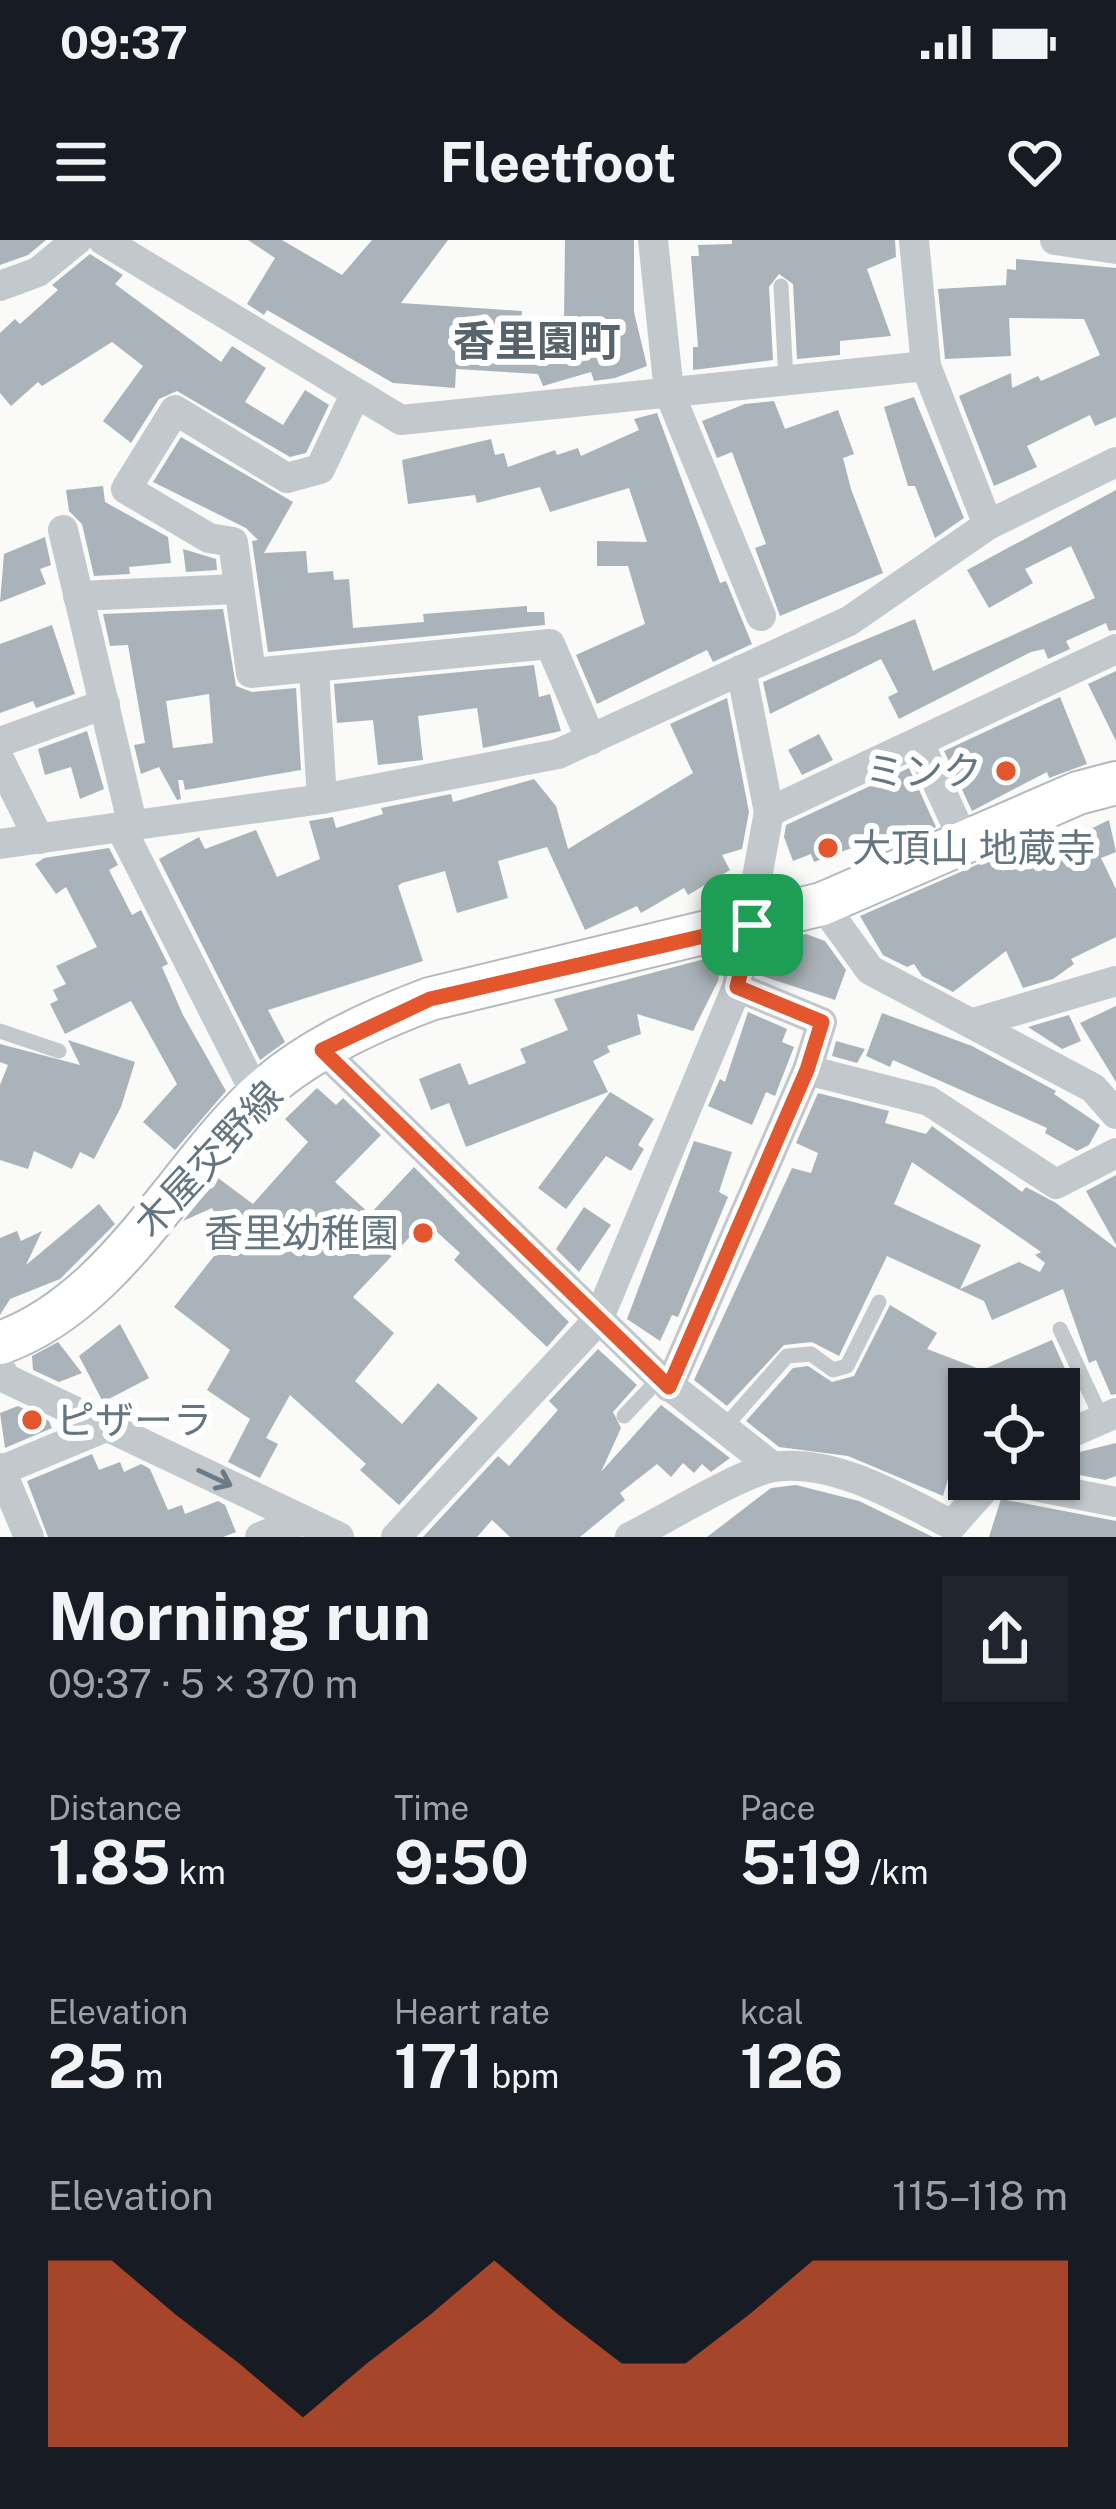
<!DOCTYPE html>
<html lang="en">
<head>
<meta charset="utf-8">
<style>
	body { margin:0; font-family:"Public Sans","Noto Sans JP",sans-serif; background:#20242c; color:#f1f3f6; height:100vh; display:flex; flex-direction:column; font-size:45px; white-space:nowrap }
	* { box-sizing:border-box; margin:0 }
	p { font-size:39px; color:#9ea1a6 }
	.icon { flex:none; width:66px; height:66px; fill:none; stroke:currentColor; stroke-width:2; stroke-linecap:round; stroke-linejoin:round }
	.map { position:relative; height:1297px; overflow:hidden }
	.details { display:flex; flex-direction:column; background:#171b24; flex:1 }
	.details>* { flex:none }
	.controls { position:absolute; left:948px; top:1128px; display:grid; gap:24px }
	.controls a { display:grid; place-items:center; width:132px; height:132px; border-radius:0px; background:#171b24; box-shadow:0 3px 9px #0004; font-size:60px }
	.pin { position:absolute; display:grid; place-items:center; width:102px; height:102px; color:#fff; margin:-51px; border-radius:24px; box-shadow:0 6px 18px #0006 }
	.round { display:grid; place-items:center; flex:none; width:126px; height:126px; border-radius:0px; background:#20242c }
	.head { display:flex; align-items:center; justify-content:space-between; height:204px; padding:0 48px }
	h1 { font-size:66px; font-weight:700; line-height:90px }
	.stats { display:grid; grid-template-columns:repeat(3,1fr); gap:18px; height:204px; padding:12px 48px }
	.stats div { display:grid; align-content:center }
	.stats b { font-size:60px; font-weight:700 }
	.stats small { font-size:33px; font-weight:400 }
	.stats p { font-size:33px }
	.chart { height:336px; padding:24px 48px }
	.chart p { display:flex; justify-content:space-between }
	.chart svg { width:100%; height:216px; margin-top:12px; fill:#e4572e; opacity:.7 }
	.status { display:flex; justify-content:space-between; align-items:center; height:84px; padding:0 60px; background:#171b24; direction:ltr }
	.status svg { height:33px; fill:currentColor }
	header { display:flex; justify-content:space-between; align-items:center; height:156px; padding:0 48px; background:#171b24; font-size:54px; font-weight:700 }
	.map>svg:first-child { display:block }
</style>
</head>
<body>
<div class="status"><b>09:37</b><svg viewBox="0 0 49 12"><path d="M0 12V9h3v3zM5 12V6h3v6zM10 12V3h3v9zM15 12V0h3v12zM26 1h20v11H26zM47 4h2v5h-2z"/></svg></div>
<header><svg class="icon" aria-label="menu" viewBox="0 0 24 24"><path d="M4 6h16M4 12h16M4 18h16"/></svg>Fleetfoot<svg class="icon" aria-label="heart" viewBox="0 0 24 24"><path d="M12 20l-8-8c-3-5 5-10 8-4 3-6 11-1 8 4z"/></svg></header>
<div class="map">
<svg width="1116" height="1297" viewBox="0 0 1116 1297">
	<rect width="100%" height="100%" fill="#fafaf8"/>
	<g fill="#aab3b9" fill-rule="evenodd">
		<polygon points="0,0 46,0 28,15 0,25"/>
		<polygon points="248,0 282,0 342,35 372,0 448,0 401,63 522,71 520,98 564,81 565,0 634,0 634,72 647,126 615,138 594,141 591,132 543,146 538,134 456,129 455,148 393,143 267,70 264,75 247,64 275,18"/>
		<polygon points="732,0 895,0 896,17 867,29 891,96 840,101 840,115 797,119 793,44 779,34 769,47 773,120 693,130 693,107 698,107 691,16 699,16 698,5 732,4"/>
		<polygon points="90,14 123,35 115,44 221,122 232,106 266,128 245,162 283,185 305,150 329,165 306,213 290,217 177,151 159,159 131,203 103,181 143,126 112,102 42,146 38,142 11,166 0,153 0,93 15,79 20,84 58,50 52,45"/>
		<polygon points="1016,19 1116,28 1116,177 1095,186 1090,175 1027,206 1037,227 994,246 959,156 1011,133 1012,148 1038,136 1041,141 1100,115 1084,79 1009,78 1011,116 945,119 938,49 1006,45 1007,29 1016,30"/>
		<polygon points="914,157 964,278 935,298 915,246 908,246 884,167"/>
		<polygon points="774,161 785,189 838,170 854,214 843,218 851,249 883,333 780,376 755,308 766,304 732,212 717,218 702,181 745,164"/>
		<polygon points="657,173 720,343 726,341 752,404 713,422 707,410 597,464 576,415 645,384 628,326 597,326 597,301 647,302 629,248 550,272 540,247 477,263 475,255 408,264 402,220 491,199 495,215 504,213 508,227 555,210 557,215 578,208 581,216 639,190 634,179"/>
		<polygon points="181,197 293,262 264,313 306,311 308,333 333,331 334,340 349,339 353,388 424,382 423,374 527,366 527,372 544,372 545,385 268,412 252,301 258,300 246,288 153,242"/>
		<polygon points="103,246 105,262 168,297 171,323 129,327 130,334 94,336 82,284 69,271 66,250"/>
		<polygon points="1116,250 1116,390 1109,391 1106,383 1066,401 1070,409 1048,419 1044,409 1031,412 899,479 888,457 898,452 881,419 770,474 763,442 915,379 933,431 1095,358 1071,306 1025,329 1033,343 989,368 967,330"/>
		<polygon points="45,297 51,325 40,329 46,344 0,362 4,314"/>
		<polygon points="183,309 216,319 217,330 186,332"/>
		<path d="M223 369 236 446 252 452 296 448 301 530 185 550 183 540H178L181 559 177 560 159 527 141 534 134 505 145 503 128 405 110 406 103 374ZM209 454 213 503 173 508 166 461Z"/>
		<polygon points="52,385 75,454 36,468 33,461 0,473 0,404"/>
		<polygon points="534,425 539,457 550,454 561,491 483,508 477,468 418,476 423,520 378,525 373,480 337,483 334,444"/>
		<polygon points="1116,431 1116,501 1088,444"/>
		<polygon points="1060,457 1087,524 1049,538 1047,532 972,571 944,511"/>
		<polygon points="727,458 749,572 742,609 722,615 730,630 688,655 684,648 641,673 637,666 585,690 547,607 498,621 508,658 457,673 445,631 402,643 398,646 423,721 268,770 285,802 260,820 159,619 199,597 205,609 256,590 277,637 320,619 309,581 333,577 336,588 383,574 381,568 451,554 453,562 534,539 556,566 568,609 693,533 670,484"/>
		<polygon points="87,491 104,549 80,559 71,527 45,535 38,509"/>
		<polygon points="819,494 833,520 802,535 788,510"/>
		<polygon points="909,528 936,587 889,607 884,596 814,622 811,614 793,621 784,597 786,585"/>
		<polygon points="1109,580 1116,612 1101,618 1116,649 1116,697 1071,719 1074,724 1053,739 1023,748 1006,711 953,752 922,736 914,724 907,727 883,715 860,676 997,616 1003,631"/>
		<polygon points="109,608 118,625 109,630 132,675 141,670 168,724 162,727 183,775 226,851 175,910 143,882 177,844 131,761 65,794 50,764 58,760 53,750 66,744 56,726 97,707 66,647 56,654 35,624 44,618"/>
		<polygon points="806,694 825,701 846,730 835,760 759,735 765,707 772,710 776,701"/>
		<polygon points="723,714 718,741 693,791 637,774 641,794 607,806 610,812 593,821 608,852 466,907 449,863 431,870 419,839 460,823 469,845 526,823 520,809 568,790 554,759"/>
		<polygon points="1116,766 1116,842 1080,783"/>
		<polygon points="748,772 787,789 782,802 794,807 775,856 766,852 752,885 708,866 720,839 725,842"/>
		<polygon points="882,773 972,806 1056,851 1054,854 1100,885 1089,905 1077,911 1045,893 1047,888 893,820 890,827 866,816"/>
		<polygon points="1069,775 1081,801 1062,809 1028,787"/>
		<polygon points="68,800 135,822 121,867 94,919 80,912 72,929 34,911 28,929 0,920 0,845 8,825 0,822 0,804 80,825"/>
		<polygon points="836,801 865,809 857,823 832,816"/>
		<polygon points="317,848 336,865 343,858 381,895 335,942 370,974 414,927 569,1082 547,1107 454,1020 460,1013 425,981 353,1057 394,1093 355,1141 402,1184 438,1143 478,1178 399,1265 360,1230 366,1224 290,1155 266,1198 278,1204 260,1238 228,1222 250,1179 207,1150 230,1110 174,1067 225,1002 211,990 221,983 212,968 183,981 218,938 253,964 308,902 285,879"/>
		<polygon points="610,852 654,879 638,905 644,909 631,931 606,916 566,969 538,948"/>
		<path d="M818 853 889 871 885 883 926 894 932 886 1022 952 1026 947 1056 963 1116 1008V1154L1111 1155 1096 1120 1089 1123 1063 1049 992 1080 984 1061 887 1016 839 1116 812 1102 784 1105 727 1166 694 1140 792 928 811 933 818 913 796 903ZM912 922 1041 1012 1035 1015 1045 1023 1040 1032 1019 1022 960 1049 981 1005 894 964Z"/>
		<polygon points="694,901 732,912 719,952 728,957 678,1077 672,1075 660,1101 627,1079"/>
		<polygon points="1116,935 1116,1005 1086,951"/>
		<polygon points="99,964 115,984 60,1039 10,1059 0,1075 0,998 17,991 21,1001 42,991 26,1025"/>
		<polygon points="584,967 611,985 579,1032 556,1009"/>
		<polygon points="890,1065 937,1093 927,1109 982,1130 1052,1100 1067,1133 1029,1149 969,1149 969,1196 962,1213 956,1211 943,1256 848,1216 779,1207 746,1181 793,1128 808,1126 832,1142 854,1136"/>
		<polygon points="120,1084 149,1138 103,1162 79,1116"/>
		<polygon points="58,1102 82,1133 59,1142 33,1130 32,1116"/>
		<polygon points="598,1109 637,1145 613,1172 621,1188 601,1232 661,1165 730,1218 711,1232 702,1224 694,1233 683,1223 671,1237 657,1224 620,1253 625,1260 580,1297 510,1297 492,1280 477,1297 423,1297 498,1216 509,1226 558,1170 549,1161"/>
		<polygon points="18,1166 49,1181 52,1188 5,1208 0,1173"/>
		<polygon points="1116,1203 1116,1236 1105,1240 1059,1231 1059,1217"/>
		<polygon points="92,1214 99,1230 120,1222 124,1232 141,1224 150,1229 168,1270 182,1265 185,1274 218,1261 225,1265 236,1292 223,1297 48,1297 27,1241"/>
		<polygon points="796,1245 859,1261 933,1297 707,1297 771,1248"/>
		<polygon points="1001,1259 1116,1281 1116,1297 989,1297"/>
	</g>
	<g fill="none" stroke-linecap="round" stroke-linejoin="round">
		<g stroke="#b3babf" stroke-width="46">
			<path id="secondary" d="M0 1103C113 1063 174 936 255 858 303 812 369 782 430 759L822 664 1078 553 1116 543"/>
		</g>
		<g stroke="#c3c8cc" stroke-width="15">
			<polyline points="781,46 786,140"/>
			<polyline points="0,791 59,811"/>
			<polyline points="1060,1089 1102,1179"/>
			<polyline points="624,1176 660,1138"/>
			<polyline points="723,1189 787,1116 811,1114 833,1130 847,1126 879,1062"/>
		</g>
		<g stroke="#c3c8cc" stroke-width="30">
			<polyline points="103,0 401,180 926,126"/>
			<polyline points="653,0 669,152 761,376"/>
			<polyline points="914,0 926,126 988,285"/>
			<polyline points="1055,0 1116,9"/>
			<polyline points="0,46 38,32 77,0"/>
			<polyline points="355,155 320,229 287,238 175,170 126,249 209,298 233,302 251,433 550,404 591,500"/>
			<polyline points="63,290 133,587"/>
			<polyline points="78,356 238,349"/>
			<polyline points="314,429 322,559"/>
			<polyline points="0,502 105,464"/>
			<polyline points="919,503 964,601"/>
			<polyline points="0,521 39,599"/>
			<polyline points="769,572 1116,409"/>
			<polyline points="121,588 257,856"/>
			<polyline points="0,604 322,559 558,514 849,381 988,285 1116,222"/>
			<polyline points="822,664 870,730 1093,848 1116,874"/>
			<polyline points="977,782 1116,741"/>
			<polyline points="322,810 660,1138 773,1227"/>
			<polyline points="807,830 929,861 1056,944 1116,913"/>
			<polyline points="0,1129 7,1139 339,1297"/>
			<polyline points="669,1147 807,830 822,782 737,747"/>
			<polyline points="1059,1198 1116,1173"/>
			<polyline points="0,1228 29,1297"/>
			<polyline points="0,1231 106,1187"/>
			<polyline points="999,1239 1116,1262"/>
			<polyline points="260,1297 303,1280"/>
			<polyline points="396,1297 598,1080 737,747 769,572 741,430"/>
			<path d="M630 1297C664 1280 742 1232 774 1227 834 1218 901 1259 952 1285L993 1239"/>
		</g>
		<use href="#secondary" stroke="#fff" stroke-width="42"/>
	</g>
	<defs><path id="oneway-shaft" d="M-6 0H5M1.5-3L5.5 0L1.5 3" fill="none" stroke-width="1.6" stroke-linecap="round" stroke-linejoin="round" transform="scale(3)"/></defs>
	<use stroke="#6a7a87" href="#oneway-shaft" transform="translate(215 1238) rotate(25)"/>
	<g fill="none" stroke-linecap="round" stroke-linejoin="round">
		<g stroke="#fff" stroke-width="24">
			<polygon id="route" points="752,685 737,747 822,782 807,830 669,1147 322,810 430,759"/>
		</g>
		<use href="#route" stroke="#e4572e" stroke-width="15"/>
	</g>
	<g fill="#e4572e" stroke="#fff" stroke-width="4.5">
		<circle cx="1006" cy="531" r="12"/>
		<circle cx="828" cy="608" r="12"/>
		<circle cx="423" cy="993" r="12"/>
		<circle cx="32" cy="1180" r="12"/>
	</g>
	<g text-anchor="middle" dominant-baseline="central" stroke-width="12" stroke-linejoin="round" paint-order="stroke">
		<g font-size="39" fill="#657683" stroke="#fff" text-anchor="end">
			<text x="982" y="531">ミンク</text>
			<text x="852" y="608" text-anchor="start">大頂山 地蔵寺</text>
			<text x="399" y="993">香里幼稚園</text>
			<text x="56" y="1180" text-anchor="start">ピザーラ</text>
		</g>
		<g font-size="39" fill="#657683" stroke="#fff">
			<text transform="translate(208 919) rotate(-47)">木屋交野線</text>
		</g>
		<g font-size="42" font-weight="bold" fill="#57646e" stroke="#fff">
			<text x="537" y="100">香里園町</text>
		</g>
	</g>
</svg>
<div class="controls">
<a><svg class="icon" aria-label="locate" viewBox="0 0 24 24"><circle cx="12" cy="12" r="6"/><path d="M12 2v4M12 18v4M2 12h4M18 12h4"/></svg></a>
</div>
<div class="pin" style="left:752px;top:685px;background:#1e9e55"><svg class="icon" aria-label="arrive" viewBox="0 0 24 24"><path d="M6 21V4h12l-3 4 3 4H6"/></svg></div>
</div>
<section class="details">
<div class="head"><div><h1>Morning run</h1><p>09:37 · 5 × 370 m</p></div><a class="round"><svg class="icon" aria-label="share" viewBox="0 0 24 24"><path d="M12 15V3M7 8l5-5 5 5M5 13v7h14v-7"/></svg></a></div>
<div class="stats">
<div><p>Distance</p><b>1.85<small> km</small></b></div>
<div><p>Time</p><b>9:50</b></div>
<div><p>Pace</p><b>5:19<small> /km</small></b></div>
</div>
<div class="stats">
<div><p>Elevation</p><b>25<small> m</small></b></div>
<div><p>Heart rate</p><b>171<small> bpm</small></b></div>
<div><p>kcal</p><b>126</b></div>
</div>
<div class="chart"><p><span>Elevation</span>115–118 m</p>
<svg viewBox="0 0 160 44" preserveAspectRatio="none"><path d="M0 44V6L10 6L20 17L30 27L40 38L50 27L60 17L70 6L80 17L90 27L100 27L110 17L120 6L130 6L140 6L150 6L160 6V44z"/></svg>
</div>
</section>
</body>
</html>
